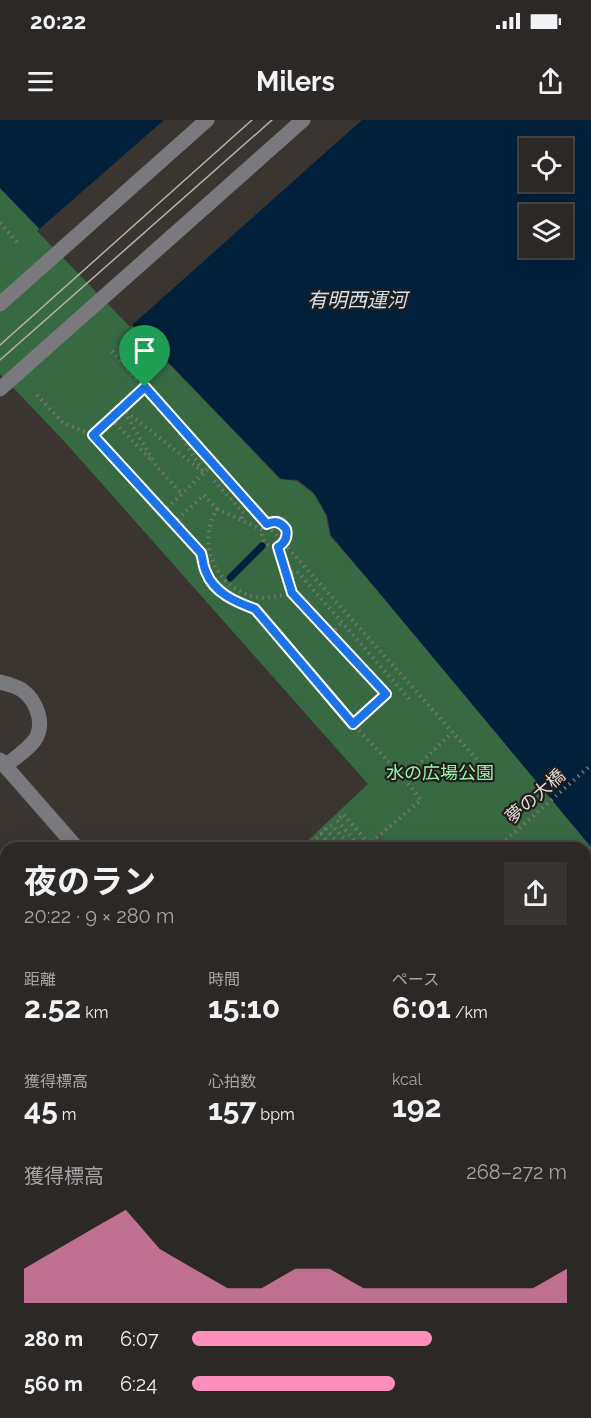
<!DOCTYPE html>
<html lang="ja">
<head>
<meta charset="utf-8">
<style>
	body { margin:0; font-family:Raleway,"Noto Sans JP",sans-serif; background:#383432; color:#f1f3f6; height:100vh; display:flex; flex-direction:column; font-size:22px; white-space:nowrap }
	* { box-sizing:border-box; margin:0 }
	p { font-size:20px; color:#a6a6a7 }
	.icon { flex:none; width:33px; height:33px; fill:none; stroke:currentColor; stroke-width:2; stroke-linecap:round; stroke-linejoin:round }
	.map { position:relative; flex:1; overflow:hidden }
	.sheet { position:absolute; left:0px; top:722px; width:591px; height:578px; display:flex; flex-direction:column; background:#2c2825; border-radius:18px 18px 0 0; box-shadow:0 3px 15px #0003,0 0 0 2px #484442 }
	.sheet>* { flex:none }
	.controls { position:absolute; left:519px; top:18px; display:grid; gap:12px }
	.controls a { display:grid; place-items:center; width:54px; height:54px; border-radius:0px; background:#2c2825; box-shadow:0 3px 15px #0003,0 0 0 2px #484442; font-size:30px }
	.pin { position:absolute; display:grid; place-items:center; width:51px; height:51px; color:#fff; margin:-62px -26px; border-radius:50% 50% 50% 0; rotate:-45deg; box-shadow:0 0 6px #0007 }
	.pin .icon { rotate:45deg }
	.round { display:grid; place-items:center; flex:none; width:63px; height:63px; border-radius:0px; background:#383432 }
	.summary { display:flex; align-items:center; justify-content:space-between; height:102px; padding:0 24px }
	h1 { font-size:33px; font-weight:700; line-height:45px }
	.metrics { display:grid; grid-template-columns:repeat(3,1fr); gap:9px; height:102px; padding:6px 24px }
	.metrics div { display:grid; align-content:center }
	.metrics b { font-size:30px; font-weight:700 }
	.metrics small { font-size:16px; font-weight:400 }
	.metrics p { font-size:16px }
	.chart { height:168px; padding:12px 24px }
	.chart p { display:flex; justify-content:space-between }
	.chart svg { width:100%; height:108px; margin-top:6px; fill:#fe8ebc; opacity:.7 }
	ul { padding:0 24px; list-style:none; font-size:20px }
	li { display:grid; grid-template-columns:96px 72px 1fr; align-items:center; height:45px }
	li i { height:15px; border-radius:8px; background:#fe8ebc }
	.status { display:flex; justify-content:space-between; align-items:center; height:42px; padding:0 30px; background:#2c2825; direction:ltr }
	.status svg { height:16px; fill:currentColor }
	header { display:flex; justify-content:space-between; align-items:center; height:78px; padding:0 24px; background:#2c2825; font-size:27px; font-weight:700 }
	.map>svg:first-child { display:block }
</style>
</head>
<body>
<div class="status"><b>20:22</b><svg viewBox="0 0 49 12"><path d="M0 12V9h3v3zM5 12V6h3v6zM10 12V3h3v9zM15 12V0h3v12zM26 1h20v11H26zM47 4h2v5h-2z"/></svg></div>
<header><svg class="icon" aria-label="menu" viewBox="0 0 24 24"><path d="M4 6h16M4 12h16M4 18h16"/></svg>Milers<svg class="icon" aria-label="share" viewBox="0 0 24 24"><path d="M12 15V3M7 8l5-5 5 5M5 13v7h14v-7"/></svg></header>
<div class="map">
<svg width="591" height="1298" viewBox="0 0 591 1298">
	<rect width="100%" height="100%" fill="#3b3531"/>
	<g fill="#376943">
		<polygon points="0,68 280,359 297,361 314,374 326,395 330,416 512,623 591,554 591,1020 585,1025 585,728 389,727 376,714 387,727 301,727 368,664 64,321 0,254"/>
		<polygon points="6,1004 6,1237 4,1239 6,1241 6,1254 0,1247 0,1009"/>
	</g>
	<path fill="#00203c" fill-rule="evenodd" d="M0 0H591V727L331 415 327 395 314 373 298 360 281 359 0 68ZM530 28H562V62H530ZM530 94H562V128H530Z"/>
	<polygon fill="#3b3531" points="164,0 362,0 130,207 37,111"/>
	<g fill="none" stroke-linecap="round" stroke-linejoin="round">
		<polyline stroke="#00203c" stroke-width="7" points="230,458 262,426"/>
		<g stroke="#7a7672" stroke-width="4" stroke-dasharray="1.5 4.5" stroke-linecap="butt">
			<polyline points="0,103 17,122"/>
			<polyline points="112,231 481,644"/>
			<path d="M37 275 63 303 93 315 201 433C202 439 203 446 206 452 214 473 236 482 256 489L353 604 404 658 421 680 369 724 343 694 337 700 361 728"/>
			<polyline points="170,298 204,353 122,288 157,347 182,374"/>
			<polyline points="111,299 145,266"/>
			<polyline points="93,315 111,299 153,342"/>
			<polyline points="214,361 244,393 241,400"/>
			<polyline points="217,389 263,410"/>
			<polyline points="163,392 213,344"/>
			<circle cx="274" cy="414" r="12"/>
			<path d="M173 403 204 375 217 389C214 394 211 400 210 406 202 437 223 470 255 477 268 479 280 476 292 473L386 574 353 604"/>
			<polyline points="278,427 292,473"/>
			<polyline points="286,454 297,451 410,580"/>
			<polyline points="331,514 342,502"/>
			<polyline points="404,658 452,613"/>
			<polyline points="307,728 311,724 315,728"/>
			<polyline points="323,728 316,719 321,714 333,728"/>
			<polyline points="342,728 326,709 332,705 352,728"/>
			<polyline points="497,728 591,645"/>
			<polyline points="585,762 591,769"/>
			<polyline points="585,815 591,809"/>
			<polyline points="585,845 591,853"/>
			<polyline points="585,930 591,936"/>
			<polyline points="0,1062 6,1057"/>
			<polyline points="0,1168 6,1163"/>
		</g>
		<g stroke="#7a797d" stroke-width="15">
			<polyline points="0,184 207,0"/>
			<polyline points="0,269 303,0"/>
			<path d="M0 562C8 564 16 566 22 570 37 581 46 605 34 621 26 631 15 638 5 646"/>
			<polyline points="0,640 77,728"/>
			<polyline points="0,1214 6,1221"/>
			<polyline points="0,1268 6,1275"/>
			<polyline points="22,1293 26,1298"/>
			<polyline points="70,1293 74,1298"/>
			<polyline points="578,1293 583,1298"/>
		</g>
		<g stroke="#b6b2ae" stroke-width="1.5">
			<polyline points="0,225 252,0"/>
			<polyline points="0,240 272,0"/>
		</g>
	</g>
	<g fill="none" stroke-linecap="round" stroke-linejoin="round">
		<g stroke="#fff" stroke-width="12">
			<path id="route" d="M145 267 267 404C275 400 281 402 286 409 288 417 285 423 278 427L292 473 386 574 353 604 255 489C236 482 214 473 206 452 203 446 203 439 201 433L93 315Z"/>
		</g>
		<use href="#route" stroke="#1a73e8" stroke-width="8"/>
	</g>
	<g text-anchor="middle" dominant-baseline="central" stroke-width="4.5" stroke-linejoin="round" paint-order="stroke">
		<g font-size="18" fill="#95f7ab" stroke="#201d1b">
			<text x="440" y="652">水の広場公園</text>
		</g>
		<g font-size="18" fill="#dfdcd9" stroke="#201d1b">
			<text transform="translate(535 676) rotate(-41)">夢の大橋</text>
		</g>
		<g font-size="20" font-style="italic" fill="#d2e1f2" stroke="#201d1b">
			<text x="357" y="180">有明西運河</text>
		</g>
	</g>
</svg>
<div class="controls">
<a><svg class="icon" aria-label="locate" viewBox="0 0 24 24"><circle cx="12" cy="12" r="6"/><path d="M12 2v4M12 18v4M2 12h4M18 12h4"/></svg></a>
<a><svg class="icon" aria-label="layers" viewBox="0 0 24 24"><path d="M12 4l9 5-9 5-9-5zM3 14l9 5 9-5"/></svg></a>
</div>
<div class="pin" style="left:145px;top:267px;background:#1e9e55"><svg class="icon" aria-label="arrive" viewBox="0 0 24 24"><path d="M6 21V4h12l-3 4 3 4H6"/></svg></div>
<section class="sheet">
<div class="summary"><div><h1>夜のラン</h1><p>20:22 · 9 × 280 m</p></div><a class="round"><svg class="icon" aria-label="share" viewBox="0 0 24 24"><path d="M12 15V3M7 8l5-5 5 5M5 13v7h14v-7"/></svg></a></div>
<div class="metrics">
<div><p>距離</p><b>2.52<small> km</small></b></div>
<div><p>時間</p><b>15:10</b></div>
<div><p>ペース</p><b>6:01<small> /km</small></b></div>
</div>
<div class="metrics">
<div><p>獲得標高</p><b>45<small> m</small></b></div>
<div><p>心拍数</p><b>157<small> bpm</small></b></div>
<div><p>kcal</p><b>192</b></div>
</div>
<div class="chart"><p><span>獲得標高</span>268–272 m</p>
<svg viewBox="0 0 160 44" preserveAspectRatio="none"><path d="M0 44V30L10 22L20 14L30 6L40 22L50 30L60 38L70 38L80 30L90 30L100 38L110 38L120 38L130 38L140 38L150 38L160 30V44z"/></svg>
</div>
<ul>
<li><b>280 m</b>6:07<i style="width:64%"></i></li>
<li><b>560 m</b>6:24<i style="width:54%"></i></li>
</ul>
</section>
</div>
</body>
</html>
